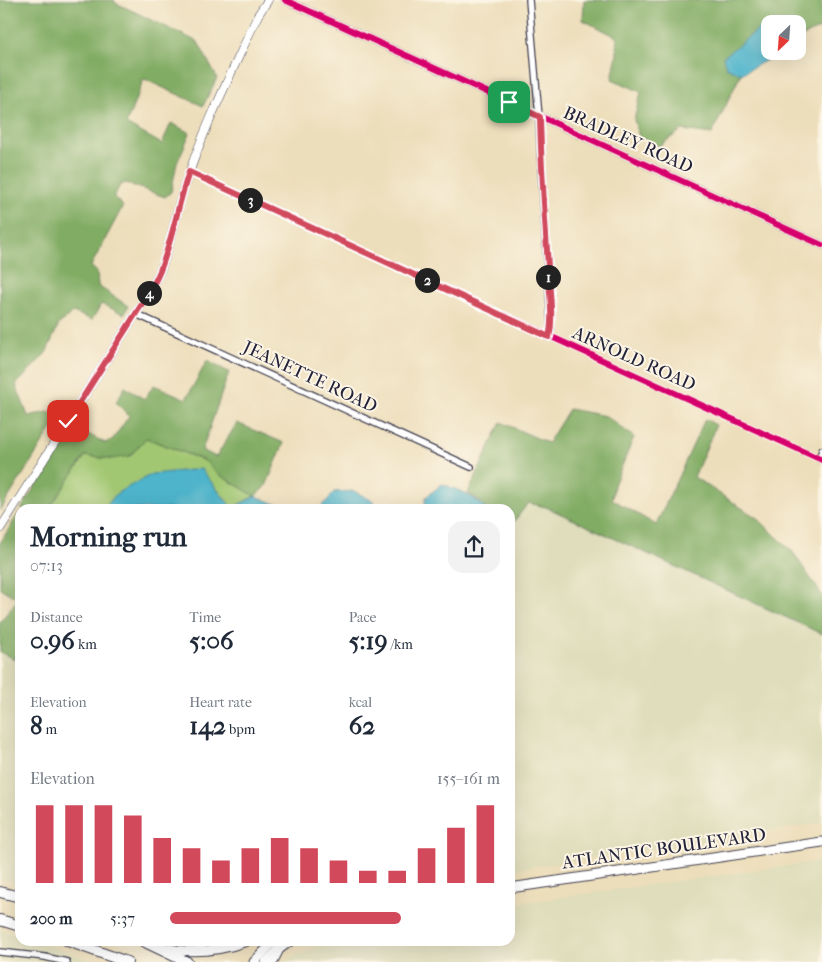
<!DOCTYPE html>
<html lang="en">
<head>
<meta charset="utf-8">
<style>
	body { margin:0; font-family:"IM FELL French Canon",serif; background:#f2f2f3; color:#1f2937; height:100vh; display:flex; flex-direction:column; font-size:19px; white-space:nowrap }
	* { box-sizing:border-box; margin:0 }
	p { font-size:16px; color:#747a83 }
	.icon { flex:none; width:28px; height:28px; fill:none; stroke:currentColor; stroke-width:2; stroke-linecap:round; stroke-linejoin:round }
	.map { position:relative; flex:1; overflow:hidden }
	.details { position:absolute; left:15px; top:504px; width:500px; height:442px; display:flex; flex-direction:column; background:#fff; border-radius:15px; box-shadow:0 5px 20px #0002 }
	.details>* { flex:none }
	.needle { width:32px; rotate:205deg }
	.controls { position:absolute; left:761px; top:15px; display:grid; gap:10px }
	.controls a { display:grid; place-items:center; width:45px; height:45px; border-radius:10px; background:#fff; box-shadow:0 5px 20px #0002; font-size:25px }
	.pin { position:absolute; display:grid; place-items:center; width:42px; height:42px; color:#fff; margin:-21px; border-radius:10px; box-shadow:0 2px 8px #0006 }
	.km { position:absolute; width:25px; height:25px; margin:-12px; border-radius:50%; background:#222; color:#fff; font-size:14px; line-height:25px; text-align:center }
	.round { display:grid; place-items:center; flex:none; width:52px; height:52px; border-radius:15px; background:#f2f2f3 }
	.head { display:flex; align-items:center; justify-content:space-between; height:85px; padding:0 15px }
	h1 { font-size:28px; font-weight:800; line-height:38px }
	.metrics { display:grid; grid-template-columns:repeat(3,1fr); gap:8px; height:85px; padding:5px 15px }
	.metrics div { display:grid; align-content:center }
	.metrics b { font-size:25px; font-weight:800 }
	.metrics small { font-size:14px; font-weight:400 }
	.metrics p { font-size:14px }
	.chart { height:140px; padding:10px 15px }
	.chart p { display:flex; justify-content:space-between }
	.chart svg { width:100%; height:90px; margin-top:5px; stroke:#d1495b; stroke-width:6 }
	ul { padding:0 15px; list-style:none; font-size:16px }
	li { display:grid; grid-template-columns:80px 60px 1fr; align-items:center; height:38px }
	li i { height:12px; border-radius:6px; background:#d1495b }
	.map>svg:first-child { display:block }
</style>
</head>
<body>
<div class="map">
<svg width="822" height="962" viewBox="0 0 822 962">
	<rect width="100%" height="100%" fill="#fcf5e5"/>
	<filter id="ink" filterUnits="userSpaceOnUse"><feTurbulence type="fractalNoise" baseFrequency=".02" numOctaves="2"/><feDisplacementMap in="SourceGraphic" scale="10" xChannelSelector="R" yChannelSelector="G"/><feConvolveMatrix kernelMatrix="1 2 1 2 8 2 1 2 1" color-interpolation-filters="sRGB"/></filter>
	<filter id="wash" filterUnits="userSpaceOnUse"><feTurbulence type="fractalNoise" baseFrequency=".0096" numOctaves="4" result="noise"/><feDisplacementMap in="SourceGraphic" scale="20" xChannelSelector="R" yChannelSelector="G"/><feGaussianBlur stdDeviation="1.12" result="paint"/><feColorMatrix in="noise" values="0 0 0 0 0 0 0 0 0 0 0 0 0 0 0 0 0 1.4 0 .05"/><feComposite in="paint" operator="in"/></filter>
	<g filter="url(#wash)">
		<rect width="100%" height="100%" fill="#eddebb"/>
		<g fill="#dfddbb">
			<polygon points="528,503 546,507 822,634 822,823 510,870 510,527"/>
			<polygon points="0,652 20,662 20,882 0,879"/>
			<polygon points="822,861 822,962 282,962 331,941 510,941 510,904"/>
			<polygon points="0,930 20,936 20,941 35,941 96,962 0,962"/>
		</g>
		<polygon fill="#a2c772" stroke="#627456" points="146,438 205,461 218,474 255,496 232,508 117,493 104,509 49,509 85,456 111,459"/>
		<g fill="#81ac64" stroke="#526750">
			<polygon points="0,0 115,0 114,2 198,42 217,78 203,106 144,79 126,124 162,144 171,123 190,133 177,163 171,192 165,197 126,183 120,185 114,197 123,206 91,266 97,272 98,286 128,306 124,314 101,304 92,320 73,312 59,324 46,353 16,385 28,416 48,412 59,417 0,511"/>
			<polygon points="584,0 822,0 822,27 798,39 798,24 770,24 770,29 763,25 726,67 741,74 712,134 682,130 659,146 639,137 634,120 641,92 612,79 617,54 617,37 583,20"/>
			<polygon points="207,361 229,372 202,450 216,457 237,423 284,443 266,486 255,496 218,474 205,461 146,438 130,456 111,459 85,456 49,509 21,509 73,426 105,443 113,439 129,416 116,402 125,387 144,399 154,385 186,399"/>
			<polygon points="569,409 606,416 634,437 614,485 612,499 656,525 705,419 716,425 694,477 757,518 792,551 822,595 822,634 546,507 528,503 510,527 510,509 486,509 479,501 468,493 501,422 548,443"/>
			<polygon points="20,511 20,662 0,652 0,622 18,599 0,588 0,543"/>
		</g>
		<g fill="#4db4cb" stroke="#386b83">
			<polygon points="764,25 770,29 770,51 781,51 780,53 741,74 726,67 723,57"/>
			<polygon points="201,469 232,508 255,496 289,509 104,509 117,493 152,474"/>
			<path d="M442 484C459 490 473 495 486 509H424L426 497Z"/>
			<polygon points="354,491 373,501 381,509 318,509 327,501 334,492"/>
		</g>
	</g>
	<g filter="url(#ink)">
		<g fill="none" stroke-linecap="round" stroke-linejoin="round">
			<g stroke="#403e4e" stroke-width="8">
				<g id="street">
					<polyline points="529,0 539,117 541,167 550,305 551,329 549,337"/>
					<polyline points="189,172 822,460"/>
					<polyline points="136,314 471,467"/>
					<polyline points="819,459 822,450"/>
					<polyline points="0,952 45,957 67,962"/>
				</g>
			</g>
			<g stroke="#403e4e" stroke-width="9">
				<g id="secondary">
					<polyline points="285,0 822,245"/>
					<path d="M0 529 147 296C152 287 157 278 161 269 173 238 177 204 189 173 208 119 234 68 258 15L268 0"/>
				</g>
			</g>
			<g stroke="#403e4e" stroke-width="11">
				<g id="primary">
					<polyline points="510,888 822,842"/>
					<path d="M161 947C190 954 219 951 247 941"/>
					<polyline points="254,962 274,941"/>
					<polyline points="266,962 278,950 290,941"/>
				</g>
			</g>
			<g stroke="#403e4e" stroke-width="12">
				<g id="highway">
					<polyline points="0,892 20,897"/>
					<polyline points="0,920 20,926"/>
					<polyline points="68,941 127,962"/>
					<polyline points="143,941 187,962"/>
					<polyline points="272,962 278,950"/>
				</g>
			</g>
			<use href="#street" stroke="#fff" stroke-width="5.5"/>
			<use href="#secondary" stroke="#fff" stroke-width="8"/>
			<use href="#primary" stroke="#fff" stroke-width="9"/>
			<use href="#highway" stroke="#fff" stroke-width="10"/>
			<g stroke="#fcf5e5" stroke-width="9">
				<g id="cycleway">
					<polyline points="285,0 822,245"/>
					<polyline points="189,172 822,460"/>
				</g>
			</g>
			<use href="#cycleway" stroke="#d6006c" stroke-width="6"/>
		</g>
	</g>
	<g fill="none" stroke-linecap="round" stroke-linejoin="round" filter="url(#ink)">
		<g stroke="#fff" stroke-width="10">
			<path id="route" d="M68 421 147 296C152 287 158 277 161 268 173 237 178 204 189 172L332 237 549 337C554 319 549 287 548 267 545 217 541 167 540 117L509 102"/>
		</g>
		<use href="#route" stroke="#d1495b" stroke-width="6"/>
	</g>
	<g text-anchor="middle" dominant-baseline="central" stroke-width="4" stroke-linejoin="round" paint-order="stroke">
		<g font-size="18" fill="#22223b" stroke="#fcf5e5">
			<text transform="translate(628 140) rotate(24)">BRADLEY ROAD</text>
			<text transform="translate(634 359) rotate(24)">ARNOLD ROAD</text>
			<text transform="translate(310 377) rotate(25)">JEANETTE ROAD</text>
			<text transform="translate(664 849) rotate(-8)">ATLANTIC BOULEVARD</text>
		</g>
	</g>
</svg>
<div class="controls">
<a><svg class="needle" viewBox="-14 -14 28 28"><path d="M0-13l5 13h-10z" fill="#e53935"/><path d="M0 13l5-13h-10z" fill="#747a83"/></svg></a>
</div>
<div class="pin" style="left:509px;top:102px;background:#1e9e55"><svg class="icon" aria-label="arrive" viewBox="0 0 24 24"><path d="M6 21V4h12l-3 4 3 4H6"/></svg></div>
<div class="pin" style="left:68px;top:421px;background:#d93025"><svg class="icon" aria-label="check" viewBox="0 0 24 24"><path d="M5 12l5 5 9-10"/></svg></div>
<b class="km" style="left:548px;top:277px">1</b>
<b class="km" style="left:427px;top:280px">2</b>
<b class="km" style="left:250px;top:200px">3</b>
<b class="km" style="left:149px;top:293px">4</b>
<section class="details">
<div class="head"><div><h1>Morning run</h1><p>07:13</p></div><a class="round"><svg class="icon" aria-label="share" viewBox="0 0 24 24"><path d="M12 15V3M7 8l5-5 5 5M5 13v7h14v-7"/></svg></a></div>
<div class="metrics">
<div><p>Distance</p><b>0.96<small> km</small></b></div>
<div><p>Time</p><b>5:06</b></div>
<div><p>Pace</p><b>5:19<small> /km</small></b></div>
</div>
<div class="metrics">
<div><p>Elevation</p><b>8<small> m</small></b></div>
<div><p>Heart rate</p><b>142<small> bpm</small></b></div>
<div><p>kcal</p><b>62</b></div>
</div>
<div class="chart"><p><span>Elevation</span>155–161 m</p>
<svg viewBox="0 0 160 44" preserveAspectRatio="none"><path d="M5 44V6M15 44V6M25 44V6M35 44V11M45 44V22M55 44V27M65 44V33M75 44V27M85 44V22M95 44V27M105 44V33M115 44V38M125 44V38M135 44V27M145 44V17M155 44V6"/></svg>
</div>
<ul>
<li><b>200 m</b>5:37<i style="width:70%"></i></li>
</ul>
</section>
</div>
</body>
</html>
